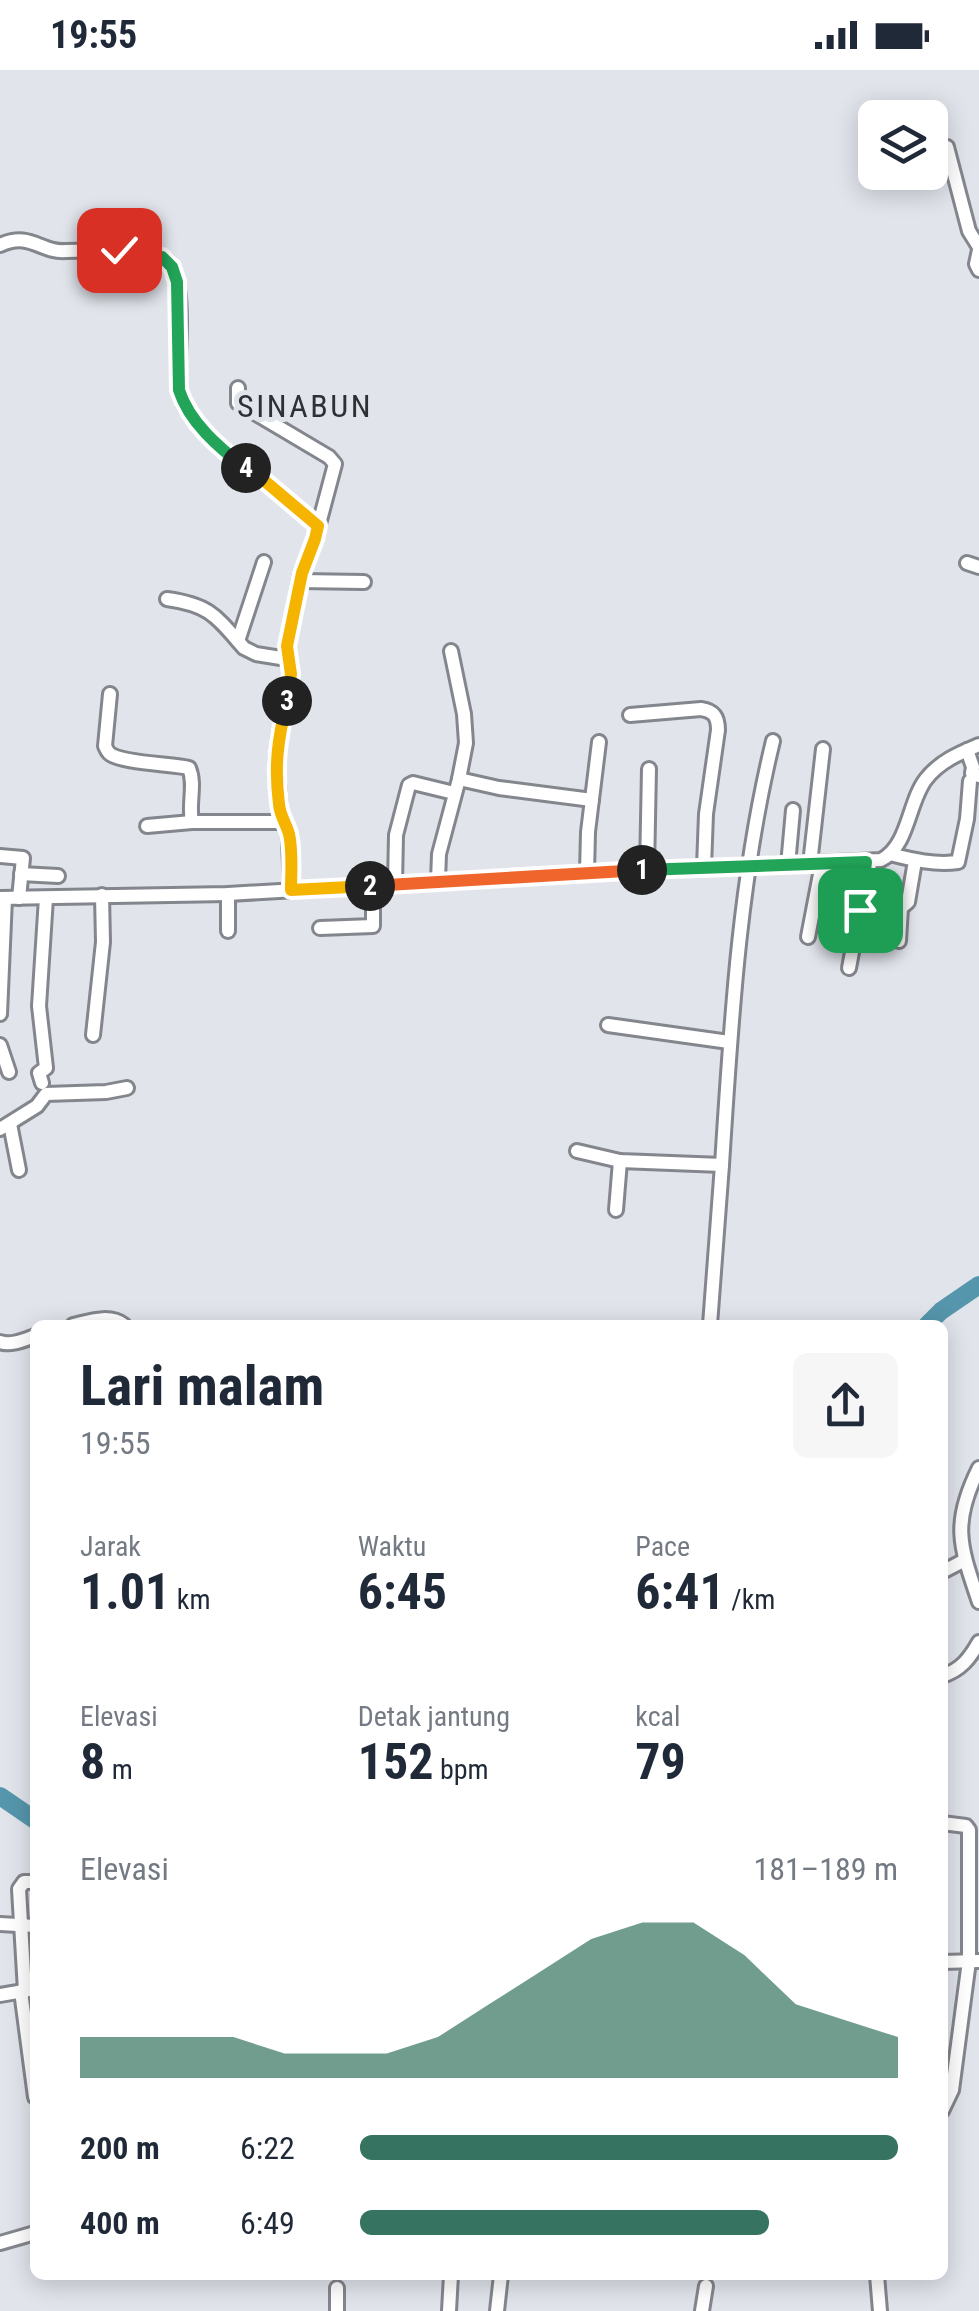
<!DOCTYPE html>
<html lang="id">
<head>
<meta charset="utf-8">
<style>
	body { margin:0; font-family:"Roboto Condensed",sans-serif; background:#f6f6f7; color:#1f2937; height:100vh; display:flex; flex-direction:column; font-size:38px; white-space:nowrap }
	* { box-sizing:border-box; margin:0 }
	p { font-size:32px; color:#747a83 }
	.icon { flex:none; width:55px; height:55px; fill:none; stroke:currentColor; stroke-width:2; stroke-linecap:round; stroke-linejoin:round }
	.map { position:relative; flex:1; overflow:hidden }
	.sheet { position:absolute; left:30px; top:1250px; width:918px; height:960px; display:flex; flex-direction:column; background:#fff; border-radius:15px; box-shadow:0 5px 25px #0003 }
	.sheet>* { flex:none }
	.controls { position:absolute; left:858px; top:30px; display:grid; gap:20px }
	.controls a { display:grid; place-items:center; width:90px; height:90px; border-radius:15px; background:#fff; box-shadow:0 5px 25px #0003; font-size:50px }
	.pin { position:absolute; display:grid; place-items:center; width:85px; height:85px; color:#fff; margin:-42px; border-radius:20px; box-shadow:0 5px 15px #0006 }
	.km { position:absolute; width:50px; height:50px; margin:-25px; border-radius:50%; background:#222; color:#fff; font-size:28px; line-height:50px; text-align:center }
	.round { display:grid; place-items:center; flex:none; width:105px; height:105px; border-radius:15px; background:#f6f6f7 }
	.headline { display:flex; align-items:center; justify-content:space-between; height:170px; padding:0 50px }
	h1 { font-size:55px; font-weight:700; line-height:75px }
	.metrics { display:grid; grid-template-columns:repeat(3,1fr); gap:15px; height:170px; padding:10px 50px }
	.metrics div { display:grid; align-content:center }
	.metrics b { font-size:50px; font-weight:700 }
	.metrics small { font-size:28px; font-weight:400 }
	.metrics p { font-size:28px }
	.chart { height:280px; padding:20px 50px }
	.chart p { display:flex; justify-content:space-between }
	.chart svg { width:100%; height:180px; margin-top:10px; fill:#367461; opacity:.7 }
	ul { padding:0 50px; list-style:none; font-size:32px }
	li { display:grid; grid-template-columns:160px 120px 1fr; align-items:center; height:75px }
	li i { height:25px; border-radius:12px; background:#367461 }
	.status { display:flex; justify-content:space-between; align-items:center; height:70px; padding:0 50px; background:#fff; direction:ltr }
	.status svg { height:28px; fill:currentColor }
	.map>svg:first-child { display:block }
</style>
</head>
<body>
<div class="status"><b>19:55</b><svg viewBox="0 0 49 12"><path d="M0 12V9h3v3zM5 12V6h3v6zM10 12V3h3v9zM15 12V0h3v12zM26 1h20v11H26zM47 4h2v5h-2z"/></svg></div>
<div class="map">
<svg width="979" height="2241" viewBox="0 0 979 2241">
	<rect width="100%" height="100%" fill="#e1e4eb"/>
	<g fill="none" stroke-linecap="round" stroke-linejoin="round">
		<g stroke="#5596ac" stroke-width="18">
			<polyline points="927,1255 941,1241 979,1215"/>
			<polyline points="0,1726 35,1750"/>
		</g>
		<g stroke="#84868d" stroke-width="18">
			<g id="minor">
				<polyline points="947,77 969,161 979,177"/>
				<path d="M0 175C31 161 40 183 66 181 91 180 111 180 135 184 144 186 157 183 165 189 184 201 180 264 179 285 178 303 176 322 186 338 203 366 232 387 259 406 279 421 298 439 317 456"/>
				<polyline points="979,180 976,194 979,200"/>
				<polyline points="238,318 238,333 329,387 335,394 315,469 301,503 287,576 291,603 290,616 279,665 276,692 281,747 288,761 289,770 291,820"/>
				<polyline points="967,493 979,497"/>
				<polyline points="300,511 364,512"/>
				<path d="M167 529C210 535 216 546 244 578L256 584 287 589"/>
				<polyline points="238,571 264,492"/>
				<path d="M110 624 105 676C106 678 107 681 109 683 119 693 173 694 189 698 196 715 188 734 192 752H283"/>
				<path d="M630 645 701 639C714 641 718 647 718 660L706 744 704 797"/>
				<polyline points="967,680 973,697 972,703 979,706"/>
				<polyline points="459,709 499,718 592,730"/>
				<polyline points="147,756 192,752"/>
				<path d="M890 784C913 790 935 795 958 792L967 749 970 711"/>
				<polyline points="0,786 23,788 19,828"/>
				<polyline points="810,794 823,679"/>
				<polyline points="788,795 793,740"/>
				<polyline points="647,800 649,699"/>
				<polyline points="587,803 588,762 599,672"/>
				<polyline points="21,804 58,806"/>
				<polyline points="438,811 439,784 459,709 466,673 464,644 451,581"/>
				<polyline points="395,814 396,765 409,715 413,713 454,723"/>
				<path d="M0 828 228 824 587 803 881 790C909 776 908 732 926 709 940 691 960 683 979 675"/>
				<polyline points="320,858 373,856 373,816"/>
				<polyline points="228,861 228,824"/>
				<polyline points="808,867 822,794"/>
				<polyline points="899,871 901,838 908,832 915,791"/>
				<polyline points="849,898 860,840 866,792"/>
				<polyline points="0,944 5,828"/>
				<polyline points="608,955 729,972"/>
				<polyline points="93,965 103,872 102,825"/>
				<polyline points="0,975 9,1002"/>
				<polyline points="42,1013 39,1003 46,998 39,936 46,828"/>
				<polyline points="10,1054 19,1100"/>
				<polyline points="0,1059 37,1036 46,1024 106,1022 127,1018"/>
				<path d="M577 1081 620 1091 722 1095C731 954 739 810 773 671"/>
				<polyline points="616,1140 620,1091"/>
				<path d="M73 1255C90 1251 110 1244 124 1255"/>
				<polyline points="710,1255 722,1095"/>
				<path d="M0 1272C11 1276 24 1270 35 1266"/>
				<path d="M979 1398C951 1454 960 1476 979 1532"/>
				<polyline points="942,1502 965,1490"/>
				<path d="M942 1606C961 1600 970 1588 979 1572"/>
				<polyline points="942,1753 966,1756 969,1760 969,1891 952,2020 942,2041"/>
				<polyline points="0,1854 35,1856"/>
				<polyline points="942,1892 979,1891"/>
				<polyline points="21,1921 35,2027"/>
				<polyline points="25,1921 19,1819 24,1812 35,1812"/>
				<polyline points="0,1925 35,1919"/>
				<polyline points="0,2173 35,2163"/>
				<polyline points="877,2205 880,2241"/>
				<polyline points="337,2241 337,2218"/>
				<polyline points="449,2241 451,2205"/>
				<polyline points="497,2241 501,2205"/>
				<polyline points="702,2241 706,2216"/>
			</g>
		</g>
		<use href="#minor" stroke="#fff" stroke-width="12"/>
	</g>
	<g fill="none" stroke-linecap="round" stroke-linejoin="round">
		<g stroke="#fff" stroke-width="20">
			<polyline id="split-1" points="642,800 866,792 860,840"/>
		</g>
		<g stroke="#fff" stroke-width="20">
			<polyline id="split-2" points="370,816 642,800"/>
		</g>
		<g stroke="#fff" stroke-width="20">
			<path id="split-3" d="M287 631C278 669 274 695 279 734 280 746 286 753 289 764 293 781 291 803 291 820L370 816"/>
		</g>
		<g stroke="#fff" stroke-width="20">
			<polyline id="split-4" points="246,398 260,407 318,456 315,469 302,503 287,576 291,604 287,631"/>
		</g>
		<g stroke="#fff" stroke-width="20">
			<path id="split-5" d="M119 180 146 186 162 187 172 197 177 212 179 320C189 352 219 378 246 398"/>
		</g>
		<use href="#split-1" stroke="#22a559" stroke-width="12"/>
		<use href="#split-2" stroke="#f0652b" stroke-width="12"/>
		<use href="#split-3" stroke="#f5b400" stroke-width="12"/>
		<use href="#split-4" stroke="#f5b400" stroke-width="12"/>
		<use href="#split-5" stroke="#22a559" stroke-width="12"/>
	</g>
	<g text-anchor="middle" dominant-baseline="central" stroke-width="10" stroke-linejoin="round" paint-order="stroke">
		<g font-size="32" letter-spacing="2.5" fill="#2e3035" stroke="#e1e4eb">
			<text x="305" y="336">SINABUN</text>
		</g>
	</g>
</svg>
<div class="controls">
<a><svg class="icon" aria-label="layers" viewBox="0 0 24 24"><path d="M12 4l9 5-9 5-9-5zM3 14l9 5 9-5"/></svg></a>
</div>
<div class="pin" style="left:860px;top:840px;background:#1e9e55"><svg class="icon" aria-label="arrive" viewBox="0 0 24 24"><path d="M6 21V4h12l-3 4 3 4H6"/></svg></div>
<div class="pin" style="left:119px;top:180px;background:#d93025"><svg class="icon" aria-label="check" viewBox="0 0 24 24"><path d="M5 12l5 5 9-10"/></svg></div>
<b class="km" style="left:642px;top:800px">1</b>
<b class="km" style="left:370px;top:816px">2</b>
<b class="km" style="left:287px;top:631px">3</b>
<b class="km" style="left:246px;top:398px">4</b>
<section class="sheet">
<div class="headline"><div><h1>Lari malam</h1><p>19:55</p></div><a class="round"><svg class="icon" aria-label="share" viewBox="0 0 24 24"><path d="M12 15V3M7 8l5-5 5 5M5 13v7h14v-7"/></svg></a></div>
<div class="metrics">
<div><p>Jarak</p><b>1.01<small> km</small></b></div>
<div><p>Waktu</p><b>6:45</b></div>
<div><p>Pace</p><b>6:41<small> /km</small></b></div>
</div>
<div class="metrics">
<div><p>Elevasi</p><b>8<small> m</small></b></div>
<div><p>Detak jantung</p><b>152<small> bpm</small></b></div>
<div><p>kcal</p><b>79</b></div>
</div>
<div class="chart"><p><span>Elevasi</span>181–189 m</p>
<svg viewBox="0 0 160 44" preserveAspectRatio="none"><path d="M0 44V34L10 34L20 34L30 34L40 38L50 38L60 38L70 34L80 26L90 18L100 10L110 6L120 6L130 14L140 26L150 30L160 34V44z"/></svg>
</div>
<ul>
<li><b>200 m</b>6:22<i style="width:100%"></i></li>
<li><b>400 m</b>6:49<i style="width:76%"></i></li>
</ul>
</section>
</div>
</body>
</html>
